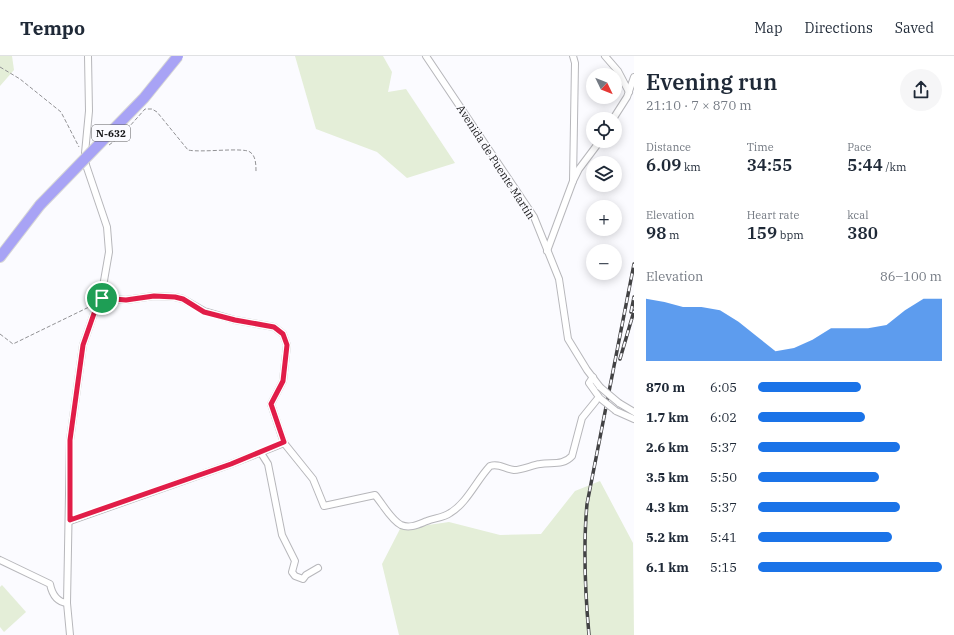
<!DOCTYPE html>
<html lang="en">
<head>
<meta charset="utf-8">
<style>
	body { margin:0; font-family:"IBM Plex Serif",serif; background:#f6f6f7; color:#1f2937; height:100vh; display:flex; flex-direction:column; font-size:15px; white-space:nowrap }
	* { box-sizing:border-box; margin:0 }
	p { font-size:13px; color:#747a83 }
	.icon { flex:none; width:22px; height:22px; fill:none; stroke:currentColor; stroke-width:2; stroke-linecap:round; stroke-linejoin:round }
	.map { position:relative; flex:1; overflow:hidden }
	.sheet { display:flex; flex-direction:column; background:#fff; width:320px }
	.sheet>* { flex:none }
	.needle { width:26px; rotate:133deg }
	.buttons { position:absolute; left:586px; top:12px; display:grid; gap:8px }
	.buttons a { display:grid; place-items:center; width:36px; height:36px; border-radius:50%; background:#fff; box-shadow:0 2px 10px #0003; font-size:20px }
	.pin { position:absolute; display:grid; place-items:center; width:34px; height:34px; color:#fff; margin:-17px; border:2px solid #fff; border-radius:50%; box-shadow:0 1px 4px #0007 }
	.round { display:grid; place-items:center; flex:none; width:42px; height:42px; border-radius:21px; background:#f6f6f7 }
	.head { display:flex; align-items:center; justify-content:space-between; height:68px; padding:0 12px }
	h1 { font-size:22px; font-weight:600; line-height:30px }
	.metrics { display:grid; grid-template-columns:repeat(3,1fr); gap:6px; height:68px; padding:4px 12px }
	.metrics div { display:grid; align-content:center }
	.metrics b { font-size:17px; font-weight:600 }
	.metrics small { font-size:11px; font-weight:400 }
	.metrics p { font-size:11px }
	.chart { height:112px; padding:8px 12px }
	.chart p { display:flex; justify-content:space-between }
	.chart svg { width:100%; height:72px; margin-top:4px; fill:#1a73e8; opacity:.7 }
	ul { padding:0 12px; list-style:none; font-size:13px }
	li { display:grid; grid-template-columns:64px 48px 1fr; align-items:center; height:30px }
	li i { height:10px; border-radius:5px; background:#1a73e8 }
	header { display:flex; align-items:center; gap:24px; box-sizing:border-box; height:56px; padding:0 20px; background:#fff; border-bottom:1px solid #e0e1e3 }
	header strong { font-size:19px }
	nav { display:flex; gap:22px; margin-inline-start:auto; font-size:14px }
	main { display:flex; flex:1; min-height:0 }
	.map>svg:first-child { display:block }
</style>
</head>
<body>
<header>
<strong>Tempo</strong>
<nav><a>Map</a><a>Directions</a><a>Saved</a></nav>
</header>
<main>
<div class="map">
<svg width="634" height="579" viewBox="0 0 634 579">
	<rect width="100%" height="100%" fill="#fbfbff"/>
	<g fill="#e4eed8">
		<polygon points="0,0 12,0 14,14 0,30"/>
		<polygon points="295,0 383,0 392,16 388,36 406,33 455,107 407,122 377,96 316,73"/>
		<polygon points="600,425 633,487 634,579 399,579 382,508 400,473 449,466 500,479 541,478 575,435"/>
		<polygon points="2,529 26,556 4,576 0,571 0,531"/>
	</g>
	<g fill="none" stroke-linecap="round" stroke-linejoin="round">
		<g stroke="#b7b7bb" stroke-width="8">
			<g id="minor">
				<polyline points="426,0 534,161 559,223 568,283 587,314 600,331"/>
				<polyline points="605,0 618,15 629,36"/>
				<polyline points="613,63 627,41 634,21"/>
				<polyline points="573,125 575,7 573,0"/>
				<polyline points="547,195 573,125 579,113 600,85"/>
				<path d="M101 242 126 244 154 240 175 241 183 243 204 255 235 264 274 271 283 278 287 289 283 325 271 348 284 387 313 423 324 450 375 439C382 447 391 464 401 469 410 473 419 468 427 465 434 462 443 462 450 457 467 447 476 425 490 410 499 407 505 413 514 414 523 414 532 409 540 408 552 406 563 410 572 400L582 362 599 341 589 327 593 321"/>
				<polyline points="619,347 634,356"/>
				<polyline points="616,355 634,363"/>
				<polyline points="261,397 268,408 282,479 295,505 292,516 295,520 303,523 306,519 318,512"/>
				<polyline points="70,465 231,408 284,387"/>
				<path d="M0 504 50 528C52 538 57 546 67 547"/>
				<polyline points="70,579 67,547 70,384 83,289 98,246 101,242 109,196 107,171 86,109 85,97 89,55 88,0"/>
			</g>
		</g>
		<g stroke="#d6d6d6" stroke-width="12">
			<polyline id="highway" points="0,201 40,149"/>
		</g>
		<g stroke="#929295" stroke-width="1" stroke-dasharray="4 2" stroke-linecap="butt">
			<polyline points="0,11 20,23 61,56 79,91"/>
			<path d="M109 89 121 80 145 53H152L157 56 188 94C201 97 243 91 250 96 256 100 256 109 256 116"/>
			<polyline points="0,278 13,288 89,251"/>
		</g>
		<use href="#minor" stroke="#fff" stroke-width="6"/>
		<use href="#highway" stroke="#a8a3f5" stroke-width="10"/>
		<g stroke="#424244" stroke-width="3.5">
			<g id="rail">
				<polyline points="631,256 634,241"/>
				<polyline points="620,303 634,255"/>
				<path d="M589 579C585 535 583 492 587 448L634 208"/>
			</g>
		</g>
		<use href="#rail" stroke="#fbfbff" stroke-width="2" stroke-dasharray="6" stroke-linecap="butt"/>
		<g stroke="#b7b7bb" stroke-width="8" stroke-linecap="butt">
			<g id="minor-bridge">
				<polyline points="600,331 619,347"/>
				<polyline points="601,343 616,355"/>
			</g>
		</g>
		<g stroke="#d6d6d6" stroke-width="12" stroke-linecap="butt">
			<polyline id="highway-bridge" points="40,149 144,42 178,0"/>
		</g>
		<use href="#minor-bridge" stroke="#fff" stroke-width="6"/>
		<use href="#highway-bridge" stroke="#a8a3f5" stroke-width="10"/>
	</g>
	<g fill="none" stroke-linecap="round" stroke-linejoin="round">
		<g stroke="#fff" stroke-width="8">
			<polygon id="route" points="154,240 175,241 183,243 204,256 235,264 274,271 283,278 287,289 283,325 271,348 284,386 231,408 70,464 70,384 83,289 98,246 102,242 126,244"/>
		</g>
		<use href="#route" stroke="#e11d48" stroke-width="5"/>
	</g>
	<g text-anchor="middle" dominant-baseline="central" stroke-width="3" stroke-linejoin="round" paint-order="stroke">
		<rect fill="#fbfbff" stroke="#5d5d5f" stroke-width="1" x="92" y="69" width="38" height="16" rx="3"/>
		<g font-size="10" font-weight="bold" fill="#19191b">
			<text x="111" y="77">N-632</text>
		</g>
		<g font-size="11" fill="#19191b" stroke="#fbfbff">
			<text transform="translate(496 106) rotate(57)">Avenida de Puente Martín</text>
		</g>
	</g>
</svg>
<div class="buttons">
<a><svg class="needle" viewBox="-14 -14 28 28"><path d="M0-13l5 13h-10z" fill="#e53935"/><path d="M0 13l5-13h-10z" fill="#747a83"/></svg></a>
<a><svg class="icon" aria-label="locate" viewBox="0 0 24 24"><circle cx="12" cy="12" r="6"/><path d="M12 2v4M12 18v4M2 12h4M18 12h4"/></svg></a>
<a><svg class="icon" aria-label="layers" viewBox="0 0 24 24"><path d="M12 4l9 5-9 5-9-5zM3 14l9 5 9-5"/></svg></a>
<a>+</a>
<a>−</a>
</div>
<div class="pin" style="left:102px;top:242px;background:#1e9e55"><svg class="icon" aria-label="arrive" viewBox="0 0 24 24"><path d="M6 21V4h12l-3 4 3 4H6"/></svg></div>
</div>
<section class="sheet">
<div class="head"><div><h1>Evening run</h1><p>21:10 · 7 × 870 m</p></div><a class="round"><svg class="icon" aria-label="share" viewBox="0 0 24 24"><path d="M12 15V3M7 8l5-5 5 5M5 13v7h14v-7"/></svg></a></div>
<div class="metrics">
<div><p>Distance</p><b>6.09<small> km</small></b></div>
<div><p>Time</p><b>34:55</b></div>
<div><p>Pace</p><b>5:44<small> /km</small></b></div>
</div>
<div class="metrics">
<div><p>Elevation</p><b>98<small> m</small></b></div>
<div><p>Heart rate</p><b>159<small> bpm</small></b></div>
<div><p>kcal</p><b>380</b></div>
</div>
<div class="chart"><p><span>Elevation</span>86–100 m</p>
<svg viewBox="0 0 160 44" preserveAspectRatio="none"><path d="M0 44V6L10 8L20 11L30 11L40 13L50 20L60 29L70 38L80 36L90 31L100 24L110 24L120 24L130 22L140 13L150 6L160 6V44z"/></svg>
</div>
<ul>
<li><b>870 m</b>6:05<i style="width:56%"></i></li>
<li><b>1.7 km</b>6:02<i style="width:58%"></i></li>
<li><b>2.6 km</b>5:37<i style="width:77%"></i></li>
<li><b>3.5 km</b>5:50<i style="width:66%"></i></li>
<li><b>4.3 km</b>5:37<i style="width:77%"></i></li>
<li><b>5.2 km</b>5:41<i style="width:73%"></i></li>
<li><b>6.1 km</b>5:15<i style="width:100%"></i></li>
</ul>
</section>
</main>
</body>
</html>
